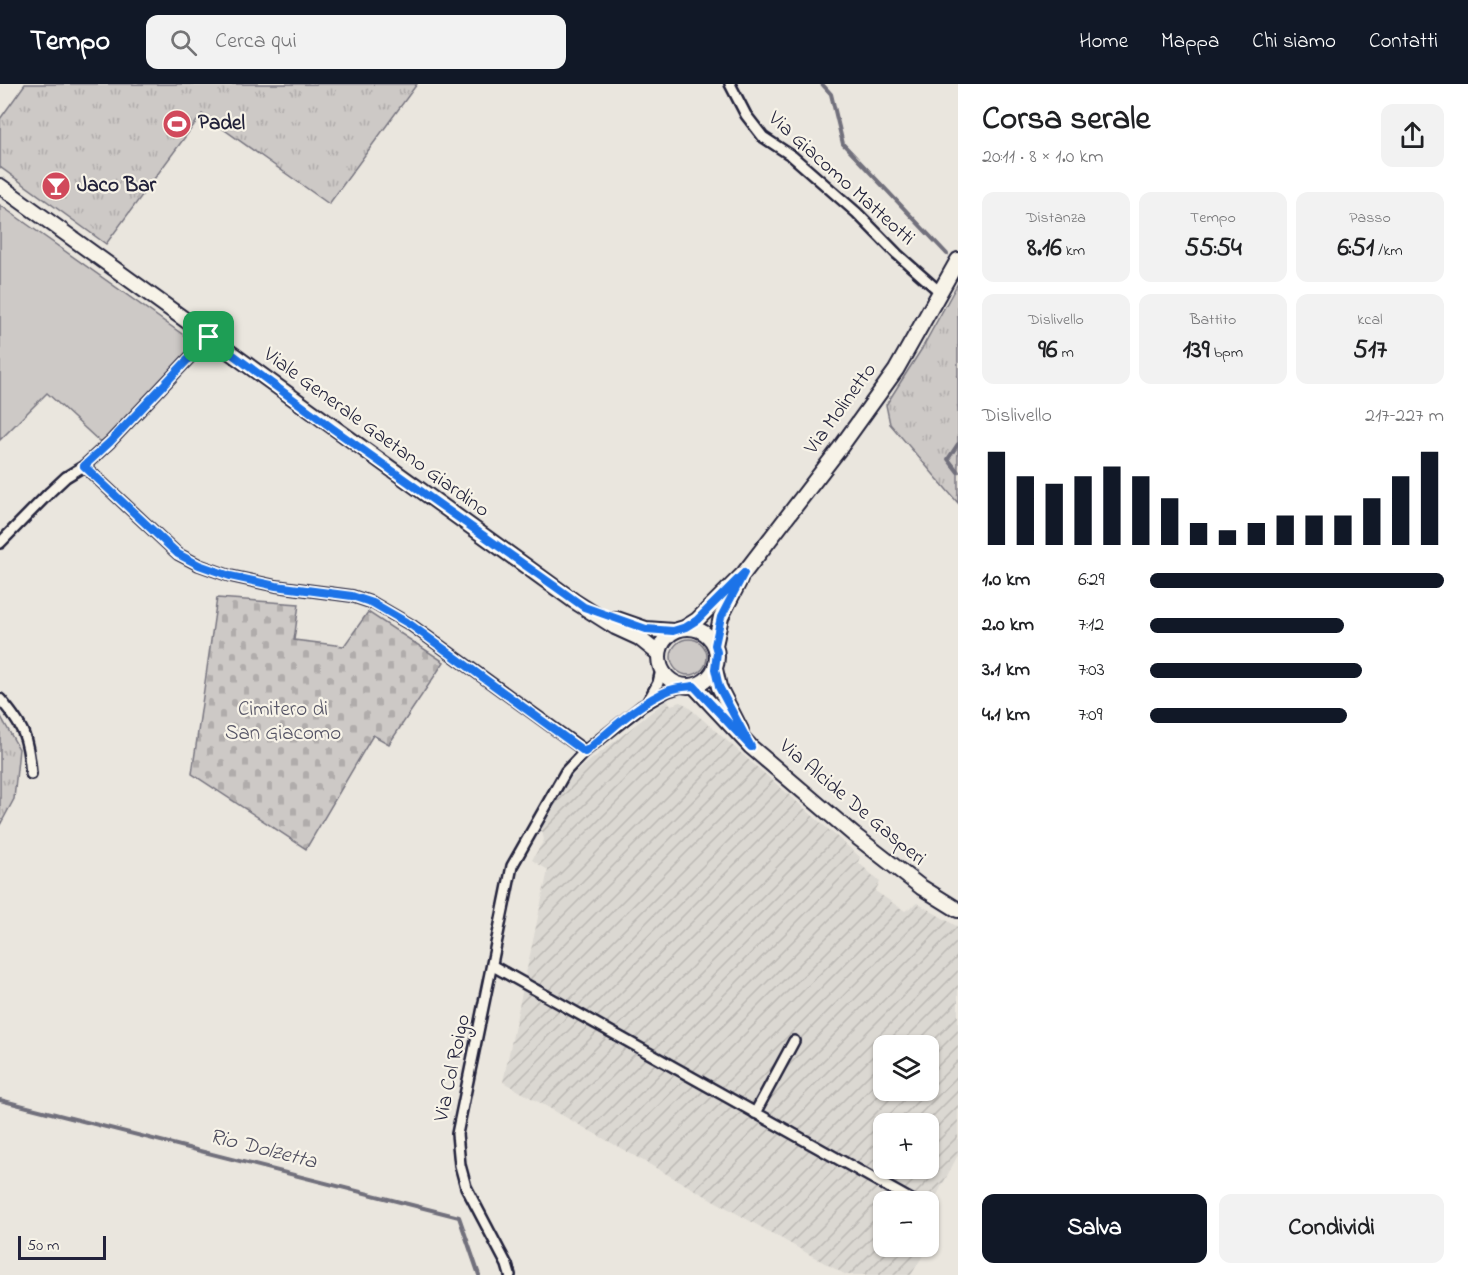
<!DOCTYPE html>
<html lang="it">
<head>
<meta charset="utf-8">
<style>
	body { margin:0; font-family:"Indie Flower",sans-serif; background:#f2f2f2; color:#202124; height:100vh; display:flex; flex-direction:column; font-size:22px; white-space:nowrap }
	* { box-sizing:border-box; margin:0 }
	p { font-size:20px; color:#757577 }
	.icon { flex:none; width:33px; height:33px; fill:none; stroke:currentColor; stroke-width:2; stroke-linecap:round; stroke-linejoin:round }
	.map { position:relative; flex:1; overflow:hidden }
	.side { display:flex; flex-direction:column; background:#fff; width:510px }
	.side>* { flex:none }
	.tools { position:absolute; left:873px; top:951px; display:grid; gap:12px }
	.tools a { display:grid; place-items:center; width:66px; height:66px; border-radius:12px; background:#fff; box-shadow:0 2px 4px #0004; font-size:30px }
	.scale { position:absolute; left:18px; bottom:15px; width:88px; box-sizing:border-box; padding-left:6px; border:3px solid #22223b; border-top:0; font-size:16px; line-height:21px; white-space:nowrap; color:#22223b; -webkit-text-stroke:4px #f7f3e8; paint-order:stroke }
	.pin { position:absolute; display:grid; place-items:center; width:51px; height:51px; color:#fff; margin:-26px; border-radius:12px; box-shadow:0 3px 9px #0006 }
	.round { display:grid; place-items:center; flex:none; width:63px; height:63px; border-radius:12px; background:#f2f2f2 }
	.overview { display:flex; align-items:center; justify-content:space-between; height:102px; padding:0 24px }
	h1 { font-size:33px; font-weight:700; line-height:45px }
	.metrics { display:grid; grid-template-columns:repeat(3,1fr); gap:9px; height:102px; padding:6px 24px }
	.metrics div { display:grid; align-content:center; border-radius:12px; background:#f2f2f2; text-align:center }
	.metrics b { font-size:26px; font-weight:700 }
	.metrics small { font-size:16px; font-weight:400 }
	.metrics p { font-size:16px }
	.chart { height:168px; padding:12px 24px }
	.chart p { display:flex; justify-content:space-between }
	.chart svg { width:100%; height:108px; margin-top:6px; stroke:#111827; stroke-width:6 }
	.cta { display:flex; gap:12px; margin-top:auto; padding:12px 24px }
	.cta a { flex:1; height:69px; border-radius:12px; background:#111827; color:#fff; font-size:24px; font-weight:700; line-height:69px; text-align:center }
	.cta a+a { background:#f2f2f2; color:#202124 }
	ul { padding:0 24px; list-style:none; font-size:20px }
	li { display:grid; grid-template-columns:96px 72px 1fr; align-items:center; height:45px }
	li i { height:15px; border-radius:8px; background:#111827 }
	header { display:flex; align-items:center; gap:36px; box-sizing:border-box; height:84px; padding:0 30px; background:#111827; color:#fff }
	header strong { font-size:28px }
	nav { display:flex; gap:33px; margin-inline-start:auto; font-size:21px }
	.search { width:420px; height:54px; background:#f2f2f2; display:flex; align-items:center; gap:15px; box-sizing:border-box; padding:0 21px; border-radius:12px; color:#757577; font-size:22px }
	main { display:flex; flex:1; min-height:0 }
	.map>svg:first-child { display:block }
</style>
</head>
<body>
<header>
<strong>Tempo</strong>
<div class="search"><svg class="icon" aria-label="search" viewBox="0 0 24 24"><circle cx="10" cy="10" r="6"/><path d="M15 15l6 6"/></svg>Cerca qui</div>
<nav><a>Home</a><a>Mappa</a><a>Chi siamo</a><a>Contatti</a></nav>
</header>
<main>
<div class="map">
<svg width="958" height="1191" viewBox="0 0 958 1191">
	<defs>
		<pattern id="industrial-furrows" width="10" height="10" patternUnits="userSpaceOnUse" patternTransform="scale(1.5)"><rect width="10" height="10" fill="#dbd8d2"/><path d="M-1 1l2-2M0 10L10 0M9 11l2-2" fill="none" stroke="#bcb9b5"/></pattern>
		<pattern id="cemetery-stones" width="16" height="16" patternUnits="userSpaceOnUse" patternTransform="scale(1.5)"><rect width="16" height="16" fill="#cdc9c6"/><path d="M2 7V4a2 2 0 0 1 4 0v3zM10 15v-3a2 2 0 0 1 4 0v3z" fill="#b0acab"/></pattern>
		<pattern id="park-tufts" width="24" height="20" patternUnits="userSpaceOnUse" patternTransform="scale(1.5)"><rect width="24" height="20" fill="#cdc9c6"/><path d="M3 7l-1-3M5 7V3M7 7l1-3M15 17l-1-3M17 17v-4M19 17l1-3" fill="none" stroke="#b0acab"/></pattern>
	</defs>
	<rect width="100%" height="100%" fill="#eae6de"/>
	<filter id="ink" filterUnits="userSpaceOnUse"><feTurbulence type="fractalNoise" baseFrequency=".0167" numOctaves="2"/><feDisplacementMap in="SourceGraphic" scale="12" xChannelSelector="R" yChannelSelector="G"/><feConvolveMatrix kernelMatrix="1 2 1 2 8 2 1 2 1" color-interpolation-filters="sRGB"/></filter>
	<g filter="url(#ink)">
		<path fill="url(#industrial-furrows)" fill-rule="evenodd" d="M667 616 671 621 681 618 686 621 860 773 858 778 880 798 875 807 905 827 917 819 958 843V1071L929 1126 928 1118H884V1162L928 1163 911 1191H846L503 998 548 786 532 776 544 756 541 742 565 701 577 687ZM884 962H928V1006H884ZM884 1040H928V1084H884Z"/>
		<g fill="#cdc9c6" stroke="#787680" stroke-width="1.5">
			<polygon points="0,121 189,255 191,262 185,271 131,330 103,357 99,357 47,309 0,356"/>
			<circle cx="689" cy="573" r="18"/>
		</g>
		<polygon fill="url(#cemetery-stones)" stroke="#787680" stroke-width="1.5" points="217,514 299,520 294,556 344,562 368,528 444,578 389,660 373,651 306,765 192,690"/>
		<g fill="url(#park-tufts)" stroke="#787680" stroke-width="1.5">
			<polygon points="25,0 417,0 329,120 202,30 106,160 0,83 0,35"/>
			<polygon points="958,199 958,419 890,340 886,321 921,266"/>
			<polygon points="0,631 19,665 14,715 0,741"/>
		</g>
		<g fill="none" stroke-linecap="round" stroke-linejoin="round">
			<g stroke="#716f7b" stroke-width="4">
				<polyline points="822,0 831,10 843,60 947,170"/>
				<polyline points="958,360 948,375 958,388"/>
				<polyline points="0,1016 459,1133 479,1191"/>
			</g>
			<g stroke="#22223b" stroke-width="14">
				<g id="minor">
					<polyline points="730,0 746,31 763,53 792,72 857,129 897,170 940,208"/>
					<polyline points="84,382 178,470 199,481 230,492 276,502 352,512 373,519 411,541 585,667"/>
					<polyline points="0,459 50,408 66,393 84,382 110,358 209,253"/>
					<path d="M0 615C24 643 28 653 31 690"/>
					<polyline points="647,619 658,599 661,586"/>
					<polyline points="493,882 915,1118"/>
					<polyline points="755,1029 794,957"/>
					<polyline points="510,1191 507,1181 466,1103 460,1081 457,1050 512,782 566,687 585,667 642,622 668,607 683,602"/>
				</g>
			</g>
			<g stroke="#22223b" stroke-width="18">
				<g id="secondary">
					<polyline points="0,102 574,517 615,543 639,554 659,570"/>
					<polyline points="617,535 646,545 673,547"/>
					<polyline points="686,543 697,536 744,489 840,364 896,286 958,176"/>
					<circle cx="688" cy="573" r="29"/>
					<polyline points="715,561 721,533 740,496"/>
					<polyline points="715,585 719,603 741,646"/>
					<polyline points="694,602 751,663 853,750 921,803 958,826"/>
				</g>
			</g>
			<use href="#minor" stroke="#f7f3e8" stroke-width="9"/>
			<use href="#secondary" stroke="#f7f3e8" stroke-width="14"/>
		</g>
	</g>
	<g fill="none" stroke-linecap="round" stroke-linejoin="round" filter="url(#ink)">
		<g stroke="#fff" stroke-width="12">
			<path id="route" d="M209 253 332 344 584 523 646 545 673 547 686 543 697 536 744 489 721 533 715 561 717 568 715 585 719 603 751 663 694 602C686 603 679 603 670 606 639 618 611 646 585 668L411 541 373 519 352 512 276 502 230 492 199 481 178 470 84 382 110 358Z"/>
		</g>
		<use href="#route" stroke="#1a73e8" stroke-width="8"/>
	</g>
	<defs>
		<g id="stadium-disc" transform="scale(1.5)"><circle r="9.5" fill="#d1495b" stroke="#f7f3e8"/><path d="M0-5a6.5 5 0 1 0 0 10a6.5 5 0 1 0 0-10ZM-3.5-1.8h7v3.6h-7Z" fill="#fff"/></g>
		<g id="bar-disc" transform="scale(1.5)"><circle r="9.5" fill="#d1495b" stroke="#f7f3e8"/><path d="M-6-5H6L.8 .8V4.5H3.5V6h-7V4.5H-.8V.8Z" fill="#fff"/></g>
	</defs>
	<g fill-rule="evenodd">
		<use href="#stadium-disc" x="177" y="40"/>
		<use href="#bar-disc" x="56" y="102"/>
	</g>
	<g text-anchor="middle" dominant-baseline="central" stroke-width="4.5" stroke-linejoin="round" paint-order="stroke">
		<g font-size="21" font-weight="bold" fill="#22223b" stroke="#f7f3e8" text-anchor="start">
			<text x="198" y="40">Padel</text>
			<text x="77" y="102">Jaco Bar</text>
		</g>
		<g font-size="21" fill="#22223b" stroke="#f7f3e8">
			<text transform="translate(841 95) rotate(42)">Via Giacomo Matteotti</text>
			<text transform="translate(841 325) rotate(-54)">Via Molinetto</text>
			<text transform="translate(376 349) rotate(36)">Viale Generale Gaetano Giardino</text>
			<text transform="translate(852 719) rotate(40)">Via Alcide De Gasperi</text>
			<text transform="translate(453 984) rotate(-78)">Via Col Roigo</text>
		</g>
		<g font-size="21" fill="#555465" stroke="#f7f3e8">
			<text x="283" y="626">Cimitero di<tspan x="283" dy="24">San Giacomo</tspan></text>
		</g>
		<g font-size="22" font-style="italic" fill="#504f60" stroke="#f7f3e8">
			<text transform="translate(263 1066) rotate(14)">Rio Dolzetta</text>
		</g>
	</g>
</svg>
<div class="tools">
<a><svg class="icon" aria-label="layers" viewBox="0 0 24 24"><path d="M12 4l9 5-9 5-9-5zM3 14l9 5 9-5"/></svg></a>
<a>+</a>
<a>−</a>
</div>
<div class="scale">50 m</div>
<div class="pin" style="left:209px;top:253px;background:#1e9e55"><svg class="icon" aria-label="arrive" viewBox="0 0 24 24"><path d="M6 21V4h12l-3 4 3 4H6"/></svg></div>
</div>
<section class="side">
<div class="overview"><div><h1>Corsa serale</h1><p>20:11 · 8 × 1.0 km</p></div><a class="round"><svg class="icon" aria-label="share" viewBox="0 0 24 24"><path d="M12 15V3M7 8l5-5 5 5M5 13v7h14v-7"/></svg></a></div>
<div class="metrics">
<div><p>Distanza</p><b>8.16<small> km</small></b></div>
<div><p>Tempo</p><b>55:54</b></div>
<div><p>Passo</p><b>6:51<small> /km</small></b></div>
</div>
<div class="metrics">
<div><p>Dislivello</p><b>96<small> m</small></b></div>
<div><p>Battito</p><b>139<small> bpm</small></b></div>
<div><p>kcal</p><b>517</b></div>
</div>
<div class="chart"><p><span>Dislivello</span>217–227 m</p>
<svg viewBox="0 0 160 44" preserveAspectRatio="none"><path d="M5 44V6M15 44V16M25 44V19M35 44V16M45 44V12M55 44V16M65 44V25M75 44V35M85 44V38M95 44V35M105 44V32M115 44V32M125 44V32M135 44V25M145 44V16M155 44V6"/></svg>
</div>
<ul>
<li><b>1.0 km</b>6:29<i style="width:100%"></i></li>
<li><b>2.0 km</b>7:12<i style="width:66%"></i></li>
<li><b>3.1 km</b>7:03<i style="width:72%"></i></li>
<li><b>4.1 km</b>7:09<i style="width:67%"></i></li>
</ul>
<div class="cta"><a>Salva</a><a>Condividi</a></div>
</section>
</main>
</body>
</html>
